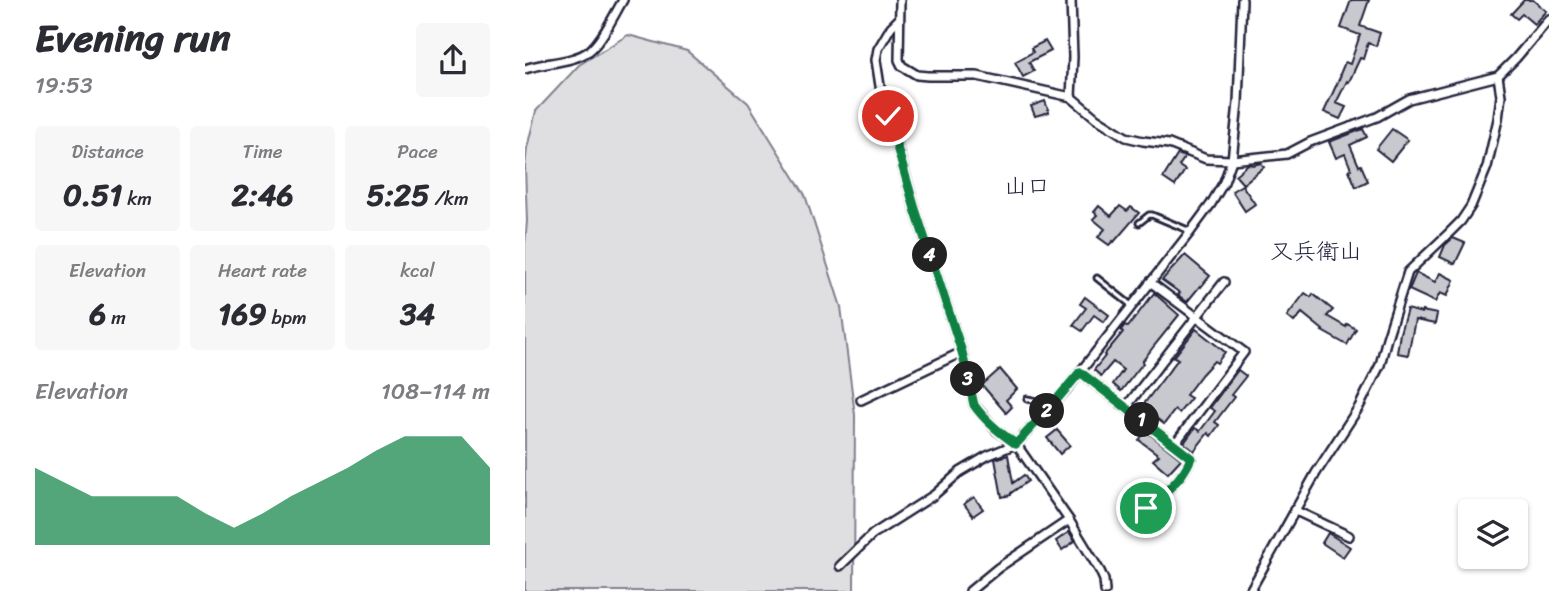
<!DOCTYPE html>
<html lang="en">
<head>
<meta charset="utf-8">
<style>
	body { margin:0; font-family:Sriracha,"Klee One",sans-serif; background:#f7f7f7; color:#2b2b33; height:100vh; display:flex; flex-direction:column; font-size:26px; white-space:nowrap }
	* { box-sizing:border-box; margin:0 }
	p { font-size:23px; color:#7c7c81 }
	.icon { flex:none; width:38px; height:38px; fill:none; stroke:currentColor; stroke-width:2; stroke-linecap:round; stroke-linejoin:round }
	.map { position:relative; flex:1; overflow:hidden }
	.sheet { display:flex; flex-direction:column; background:#fff; width:525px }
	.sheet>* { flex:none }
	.controls { position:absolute; left:933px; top:499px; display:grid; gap:14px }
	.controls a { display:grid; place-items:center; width:70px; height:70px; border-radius:7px; background:#fff; box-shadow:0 2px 5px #0004; font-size:35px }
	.pin { position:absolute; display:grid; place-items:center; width:60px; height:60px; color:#fff; margin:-30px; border:4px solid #fff; border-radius:50%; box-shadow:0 2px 7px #0007 }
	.km { position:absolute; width:35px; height:35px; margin:-18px; border-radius:50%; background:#222; color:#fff; font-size:19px; line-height:35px; text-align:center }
	.round { display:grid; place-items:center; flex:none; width:74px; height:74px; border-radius:7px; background:#f7f7f7 }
	.headline { display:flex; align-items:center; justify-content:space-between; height:119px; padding:0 35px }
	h1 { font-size:38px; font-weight:700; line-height:52px }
	.metrics { display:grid; grid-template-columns:repeat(3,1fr); gap:10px; height:119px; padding:7px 35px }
	.metrics div { display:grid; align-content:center; border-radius:7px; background:#f7f7f7; text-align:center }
	.metrics b { font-size:30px; font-weight:700 }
	.metrics small { font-size:19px; font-weight:400 }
	.metrics p { font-size:19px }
	.chart { height:196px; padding:14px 35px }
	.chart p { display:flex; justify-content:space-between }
	.chart svg { width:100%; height:126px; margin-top:7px; fill:#0b8043; opacity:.7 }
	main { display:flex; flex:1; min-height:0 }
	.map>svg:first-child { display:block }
</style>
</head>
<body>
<main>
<section class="sheet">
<div class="headline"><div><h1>Evening run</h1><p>19:53</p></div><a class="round"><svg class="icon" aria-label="share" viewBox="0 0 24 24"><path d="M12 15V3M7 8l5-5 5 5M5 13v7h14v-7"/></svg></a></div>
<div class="metrics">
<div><p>Distance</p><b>0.51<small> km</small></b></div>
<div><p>Time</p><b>2:46</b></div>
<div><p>Pace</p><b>5:25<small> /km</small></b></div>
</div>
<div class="metrics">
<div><p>Elevation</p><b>6<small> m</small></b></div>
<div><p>Heart rate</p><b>169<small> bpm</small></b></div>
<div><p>kcal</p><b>34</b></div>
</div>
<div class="chart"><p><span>Elevation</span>108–114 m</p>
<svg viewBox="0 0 160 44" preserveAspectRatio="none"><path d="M0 44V17L10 22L20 27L30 27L40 27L50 27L60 33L70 38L80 33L90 27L100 22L110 17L120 11L130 6L140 6L150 6L160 17V44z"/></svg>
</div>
</section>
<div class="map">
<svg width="1024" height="591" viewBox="0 0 1024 591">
	<rect width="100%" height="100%" fill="#fff"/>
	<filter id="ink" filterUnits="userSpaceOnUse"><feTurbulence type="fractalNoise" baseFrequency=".0143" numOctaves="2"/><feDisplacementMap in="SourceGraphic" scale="14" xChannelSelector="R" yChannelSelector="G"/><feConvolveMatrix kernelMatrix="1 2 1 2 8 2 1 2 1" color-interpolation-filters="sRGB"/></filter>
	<g filter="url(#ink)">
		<polygon fill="#dfdfe2" stroke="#80808e" stroke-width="2" points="103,35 162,51 223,103 280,195 316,307 330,415 329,591 0,591 0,244 2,221 0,167 2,148 11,111 54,65"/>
		<g fill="#c8c8cf" stroke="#22223b" stroke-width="2">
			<polygon points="826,0 844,0 835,26 855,33 851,46 843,43 838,59 835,58 824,82 822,81 811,103 821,107 815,119 799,112 816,75 815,74 820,62 825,64 835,35 816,28"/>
			<polygon points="999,0 1008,0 1021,11 1009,24 997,14 992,19 986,14"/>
			<polygon points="520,41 526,51 504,62 509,71 498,77 490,62 508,52 506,48"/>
			<polygon points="520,101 524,112 510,116 506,106"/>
			<polygon points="838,129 842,137 825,145 834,166 836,165 843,181 831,187 824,170 826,169 820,154 811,158 804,142"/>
			<polygon points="867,129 883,140 866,161 851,149"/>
			<polygon points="653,154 660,157 654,166 660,170 650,186 638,178"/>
			<polygon points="736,163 739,167 718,184 710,175 723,164 728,165"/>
			<polygon points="717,185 730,204 720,211 707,191"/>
			<polygon points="574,206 586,216 595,206 602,211 606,207 614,213 589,242 588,241 584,245 573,237 580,229 568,219 572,215 569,212"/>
			<polygon points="928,238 940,243 930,264 915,257 920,245"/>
			<polygon points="660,255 685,276 676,287 675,286 662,302 653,295 655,293 637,280"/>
			<polygon points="891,273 910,282 915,273 929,280 922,296 915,293 910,302 884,290"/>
			<polygon points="629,293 654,315 629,346 617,362 618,363 596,391 588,384 598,370 588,362 576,376 569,370 580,356 579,355 598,332 596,330 600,325 603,327"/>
			<polygon points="780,293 786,297 788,294 808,310 802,316 821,327 822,324 831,329 822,345 797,331 798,330 777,313 769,322 762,316"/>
			<polygon points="560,297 584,315 579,322 569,315 557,331 548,325 561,308 555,304"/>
			<polygon points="882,309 897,313 897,311 912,314 910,324 890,320 883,355 872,353 875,333"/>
			<polygon points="671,329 700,352 692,363 689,361 677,374 661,395 666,398 654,413 650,410 639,424 626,414 624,416 615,409 653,359 649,357"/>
			<polygon points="475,369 492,389 481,400 487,407 481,413 457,385"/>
			<polygon points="713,370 721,376 706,395 709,397 690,422 694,425 686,436 683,433 669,451 659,443 670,428 675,431 690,411 685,408"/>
			<polygon points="532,430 545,445 535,454 522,438"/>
			<polygon points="621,431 656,459 643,473 628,460 634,455 614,440"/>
			<polygon points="483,455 488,483 499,475 503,481 486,493 486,495 477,497 470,459"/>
			<polygon points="614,481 622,489 608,501 601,493"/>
			<polygon points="449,497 458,509 448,516 439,504"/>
			<polygon points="544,532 550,541 537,550 531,541"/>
			<polygon points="803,533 825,547 818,557 797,543"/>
		</g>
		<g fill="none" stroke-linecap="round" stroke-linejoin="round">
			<g stroke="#22223b" stroke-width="9">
				<g id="lane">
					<polyline points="614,223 624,215 627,215 665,231"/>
					<polyline points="572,278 606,305"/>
					<polyline points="502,399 527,404"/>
				</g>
			</g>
			<g stroke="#22223b" stroke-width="12">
				<g id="street">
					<polyline points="375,0 374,60 377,66 392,75 403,76 452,76 546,97 571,118 601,137 618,141 644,144 681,159 707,160 762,154 785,142 852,117 884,99 973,76 991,58 1024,19"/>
					<polyline points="546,0 548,57 546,97"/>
					<polyline points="374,19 366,27 353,49 351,60 355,86 390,209 437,352 449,405 471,430 491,444 544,520 575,571 579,580 580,591"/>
					<path d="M0 69C20 62 47 63 64 51 77 41 89 15 98 0"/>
					<polyline points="555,372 649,445 719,352 625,282"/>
					<polyline points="336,400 437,352"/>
					<polyline points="601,407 699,282"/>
					<path d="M621 508C640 493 657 480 666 458L649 445"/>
					<polyline points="769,510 824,536"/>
					<polyline points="315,566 348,534 409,495 435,472 462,456 491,444 541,390 666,231 686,204 699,182 707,160 713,103 717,0"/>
					<polyline points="445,591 473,568 544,520"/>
					<polyline points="725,591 791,473 834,407 855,365 862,338 883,272 924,233 936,221 946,206 962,167 973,119 976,96 973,76"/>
				</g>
			</g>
			<use href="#lane" stroke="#fff" stroke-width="3.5"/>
			<use href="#street" stroke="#fff" stroke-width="7"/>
		</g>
	</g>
	<g fill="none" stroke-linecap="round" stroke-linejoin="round" filter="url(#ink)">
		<g stroke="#fff" stroke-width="14">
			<path id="route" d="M363 116 390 209 437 352 449 405C460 421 475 433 491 444L528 404 555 372 666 458C657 480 640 493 621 508"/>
		</g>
		<use href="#route" stroke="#0b8043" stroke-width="9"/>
	</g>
	<g text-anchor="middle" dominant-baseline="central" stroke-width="5" stroke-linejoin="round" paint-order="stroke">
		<g font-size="23" fill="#22223b" stroke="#fff">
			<text x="502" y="186">山口</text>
			<text x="791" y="251">又兵衛山</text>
		</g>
	</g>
</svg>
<div class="controls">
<a><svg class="icon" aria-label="layers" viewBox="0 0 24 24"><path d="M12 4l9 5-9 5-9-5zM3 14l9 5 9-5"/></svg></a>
</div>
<div class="pin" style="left:621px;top:508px;background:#1e9e55"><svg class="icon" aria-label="arrive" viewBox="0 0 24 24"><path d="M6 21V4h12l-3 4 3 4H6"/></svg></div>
<div class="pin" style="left:363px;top:116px;background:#d93025"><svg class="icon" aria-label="check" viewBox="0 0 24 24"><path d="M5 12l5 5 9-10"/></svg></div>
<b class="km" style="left:617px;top:420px">1</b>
<b class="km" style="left:522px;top:411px">2</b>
<b class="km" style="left:443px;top:379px">3</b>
<b class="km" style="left:405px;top:255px">4</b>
</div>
</main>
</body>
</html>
